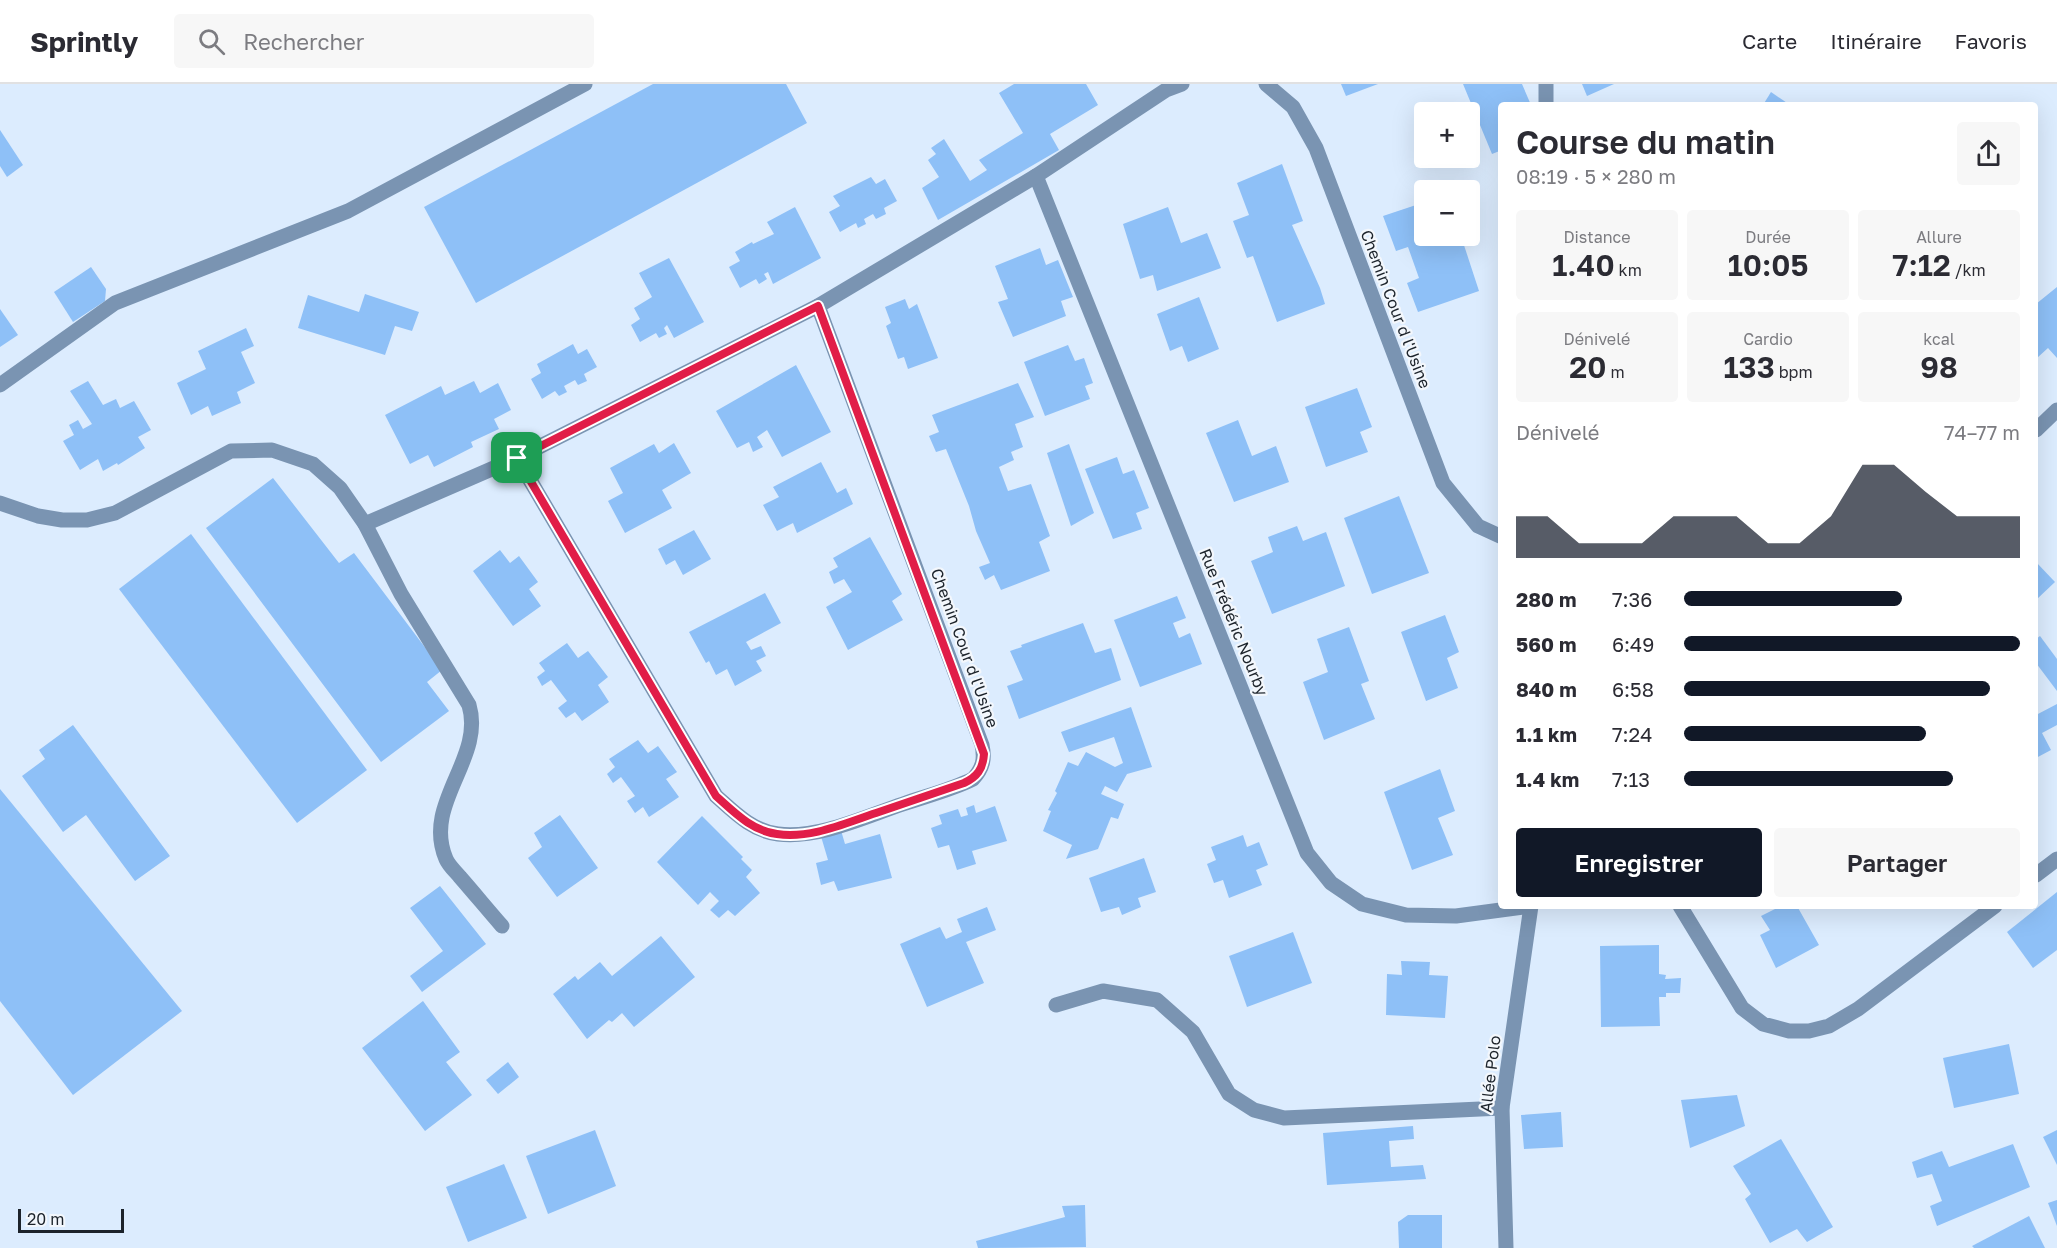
<!DOCTYPE html>
<html lang="fr">
<head>
<meta charset="utf-8">
<style>
	body { margin:0; font-family:"Golos Text",sans-serif; background:#f7f7f7; color:#2b2b33; height:100vh; display:flex; flex-direction:column; font-size:22px; white-space:nowrap }
	* { box-sizing:border-box; margin:0 }
	p { font-size:20px; color:#7c7c81 }
	.icon { flex:none; width:33px; height:33px; fill:none; stroke:currentColor; stroke-width:2; stroke-linecap:round; stroke-linejoin:round }
	.map { position:relative; flex:1; overflow:hidden }
	.details { position:absolute; left:1498px; top:18px; width:540px; height:807px; display:flex; flex-direction:column; background:#fff; border-radius:6px; box-shadow:0 6px 24px #0002 }
	.details>* { flex:none }
	.tools { position:absolute; left:1414px; top:18px; display:grid; gap:12px }
	.tools a { display:grid; place-items:center; width:66px; height:66px; border-radius:6px; background:#fff; box-shadow:0 6px 24px #0002; font-size:30px }
	.scale { position:absolute; left:18px; bottom:15px; width:106px; box-sizing:border-box; padding-left:6px; border:3px solid #1c232b; border-top:0; font-size:16px; line-height:21px; white-space:nowrap; color:#1c232b; -webkit-text-stroke:4px #f3f7fc; paint-order:stroke }
	.pin { position:absolute; display:grid; place-items:center; width:51px; height:51px; color:#fff; margin:-26px; border-radius:12px; box-shadow:0 3px 9px #0006 }
	.round { display:grid; place-items:center; flex:none; width:63px; height:63px; border-radius:6px; background:#f7f7f7 }
	.headline { display:flex; align-items:center; justify-content:space-between; height:102px; padding:0 18px }
	h1 { font-size:33px; font-weight:600; line-height:45px }
	.metrics { display:grid; grid-template-columns:repeat(3,1fr); gap:9px; height:102px; padding:6px 18px }
	.metrics div { display:grid; align-content:center; border-radius:6px; background:#f7f7f7; text-align:center }
	.metrics b { font-size:30px; font-weight:600 }
	.metrics small { font-size:16px; font-weight:400 }
	.metrics p { font-size:16px }
	.chart { height:168px; padding:12px 18px }
	.chart p { display:flex; justify-content:space-between }
	.chart svg { width:100%; height:108px; margin-top:6px; fill:#111827; opacity:.7 }
	.cta { display:flex; gap:12px; margin-top:auto; padding:12px 18px }
	.cta a { flex:1; height:69px; border-radius:6px; background:#111827; color:#fff; font-size:24px; font-weight:600; line-height:69px; text-align:center }
	.cta a+a { background:#f7f7f7; color:#2b2b33 }
	ul { padding:0 18px; list-style:none; font-size:20px }
	li { display:grid; grid-template-columns:96px 72px 1fr; align-items:center; height:45px }
	li i { height:15px; border-radius:8px; background:#111827 }
	header { display:flex; align-items:center; gap:36px; box-sizing:border-box; height:84px; padding:0 30px; background:#fff; border-bottom:2px solid #e1e1e2 }
	header strong { font-size:28px }
	nav { display:flex; gap:33px; margin-inline-start:auto; font-size:21px }
	.search { width:420px; height:54px; background:#f7f7f7; display:flex; align-items:center; gap:15px; box-sizing:border-box; padding:0 21px; border-radius:6px; color:#7c7c81; font-size:22px }
	.map>svg:first-child { display:block }
</style>
</head>
<body>
<header>
<strong>Sprintly</strong>
<div class="search"><svg class="icon" aria-label="search" viewBox="0 0 24 24"><circle cx="10" cy="10" r="6"/><path d="M15 15l6 6"/></svg>Rechercher</div>
<nav><a>Carte</a><a>Itinéraire</a><a>Favoris</a></nav>
</header>
<div class="map">
<svg width="2057" height="1164" viewBox="0 0 2057 1164">
	<rect width="100%" height="100%" fill="#dcecfe"/>
	<g fill="#8ec0f7">
		<polygon points="653,0 786,0 807,39 476,219 424,123"/>
		<polygon points="1014,0 1086,0 1098,21 1050,50 1059,66 938,136 922,104 939,93 928,76 936,70 931,64 944,55 970,97 987,86 979,76 1023,49 999,9"/>
		<polygon points="1341,0 1378,0 1346,12"/>
		<polygon points="1463,0 1522,0 1531,21 1502,21 1502,66 1492,70"/>
		<polygon points="1582,0 1614,0 1587,12"/>
		<polygon points="1771,8 1790,21 1763,21"/>
		<polygon points="0,46 23,81 7,93 0,82"/>
		<polygon points="1282,80 1303,137 1292,141 1320,204 1325,220 1277,238 1253,172 1247,174 1233,137 1249,131 1237,99"/>
		<polygon points="871,93 876,100 885,95 897,117 884,124 886,130 876,135 873,130 864,135 866,140 858,144 856,139 840,148 829,128 840,122 833,112"/>
		<polygon points="1425,118 1425,152 1461,152 1479,207 1418,228 1407,199 1419,194 1408,163 1396,167 1383,132"/>
		<polygon points="795,123 821,174 773,200 768,188 764,190 767,195 759,200 756,195 740,204 729,183 740,177 735,168 752,158 753,160 774,150 767,138"/>
		<polygon points="1168,123 1181,159 1207,149 1221,184 1157,207 1153,191 1140,195 1123,140"/>
		<polygon points="1040,164 1046,181 1058,176 1073,213 1061,217 1066,232 1013,253 998,218 1008,215 995,182"/>
		<polygon points="669,174 704,238 674,254 667,241 664,244 667,250 659,254 656,249 640,258 631,241 640,235 634,224 652,213 639,189"/>
		<polygon points="91,183 106,205 105,217 73,238 54,208"/>
		<polygon points="2057,203 2057,274 2048,264 2037,274 2036,220"/>
		<polygon points="365,210 419,228 412,247 395,242 385,271 298,244 308,211 359,228"/>
		<polygon points="1199,213 1219,265 1188,278 1182,262 1170,267 1157,230"/>
		<polygon points="905,215 909,225 917,220 938,274 908,285 904,273 898,275 886,242 891,239 885,223"/>
		<polygon points="0,225 18,251 0,263"/>
		<polygon points="246,244 254,262 241,268 255,299 237,308 241,319 212,332 208,322 191,331 177,299 206,285 198,267"/>
		<polygon points="573,260 578,270 587,265 597,283 584,290 587,297 578,301 575,296 564,302 567,308 559,312 555,307 542,315 531,295 541,289 537,280"/>
		<polygon points="1068,261 1075,277 1084,274 1093,299 1085,302 1090,315 1045,332 1024,278"/>
		<polygon points="796,281 831,348 782,373 767,346 757,353 763,363 753,368 749,358 737,364 716,327"/>
		<polygon points="88,297 103,321 116,315 120,324 134,317 151,346 138,353 145,364 118,381 117,379 103,387 98,375 80,386 63,357 74,351 69,341 78,336 83,345 92,340 70,307"/>
		<polygon points="474,297 480,309 498,299 511,326 494,335 499,345 471,358 473,363 434,383 428,371 410,380 385,331 441,302 445,311"/>
		<polygon points="1018,299 1034,333 1015,340 1023,363 1011,368 1014,376 999,383 1008,407 1031,400 1050,452 1039,458 1050,487 1001,506 994,491 985,496 979,483 990,479 976,447 969,422 946,365 936,368 929,352 939,348 932,331"/>
		<polygon points="1357,304 1372,343 1360,348 1368,368 1326,383 1305,323"/>
		<polygon points="1238,336 1252,372 1276,362 1289,398 1234,418 1206,349"/>
		<polygon points="674,359 691,389 662,406 672,424 625,449 608,417 623,409 610,384 654,360 659,369"/>
		<polygon points="1069,360 1094,429 1071,442 1047,369"/>
		<polygon points="1117,373 1123,390 1134,386 1149,424 1136,429 1142,445 1113,455 1085,385"/>
		<polygon points="821,378 837,409 846,404 853,420 797,449 793,439 777,447 763,421 779,413 773,403"/>
		<polygon points="273,394 339,479 354,469 442,586 427,598 449,627 381,678 206,444"/>
		<polygon points="1399,412 1429,489 1372,510 1344,434"/>
		<polygon points="1297,442 1303,457 1326,448 1345,502 1272,530 1251,477 1273,468 1268,453"/>
		<polygon points="694,446 711,475 683,491 675,476 666,481 658,465"/>
		<polygon points="191,450 367,686 297,739 119,505"/>
		<polygon points="870,453 902,510 892,517 903,536 848,566 826,523 852,508 844,495 834,500 829,488 838,483 833,474"/>
		<polygon points="500,466 510,479 519,472 538,498 529,505 541,522 513,542 473,487"/>
		<polygon points="2036,478 2055,498 2036,516"/>
		<polygon points="765,509 781,539 746,558 751,566 761,562 766,572 756,577 762,587 735,602 727,585 716,591 709,577 706,579 689,548"/>
		<polygon points="1177,512 1186,534 1173,539 1179,554 1190,549 1202,580 1140,603 1114,536"/>
		<polygon points="1445,531 1459,568 1447,574 1458,604 1426,617 1401,548"/>
		<polygon points="1083,539 1095,569 1111,564 1121,596 1019,635 1007,602 1023,596 1010,567 1022,563 1021,561"/>
		<polygon points="1349,543 1369,597 1361,600 1375,635 1324,656 1303,598 1328,588 1317,555"/>
		<polygon points="2040,552 2057,575 2057,607 2036,579 2036,555"/>
		<polygon points="567,559 578,574 588,567 608,593 598,601 609,618 582,637 575,628 566,634 558,624 567,617 551,596 542,602 537,593 545,587 539,579"/>
		<polygon points="2057,620 2057,641 2042,649 2051,666 2036,674 2036,631"/>
		<polygon points="1131,623 1152,683 1127,690 1117,708 1105,702 1101,710 1124,720 1118,735 1111,733 1098,765 1066,775 1072,761 1043,747 1051,727 1048,726 1057,709 1055,707 1068,678 1078,682 1086,668 1115,683 1123,679 1114,653 1069,668 1061,648"/>
		<polygon points="73,641 170,772 135,797 86,731 63,748 22,692 45,675 39,666"/>
		<polygon points="638,656 648,669 658,662 677,688 666,695 679,713 649,733 643,723 635,729 627,717 635,712 621,693 613,699 607,690 615,683 609,675"/>
		<polygon points="1440,685 1455,727 1438,734 1453,771 1412,786 1384,708"/>
		<polygon points="0,705 182,927 73,1011 0,917"/>
		<polygon points="974,721 976,729 995,722 1007,757 972,767 976,780 957,786 949,761 938,764 931,744 942,740 939,731 958,725 961,733 968,731 966,724"/>
		<polygon points="560,731 598,784 557,813 528,774 542,763 534,749"/>
		<polygon points="702,732 743,773 741,775 752,786 746,793 760,809 735,832 728,826 719,834 710,826 719,817 710,808 698,821 657,778"/>
		<polygon points="840,743 845,760 880,750 892,794 838,807 834,797 821,801 816,779 828,776 820,749"/>
		<polygon points="1243,751 1247,763 1259,758 1268,781 1256,786 1262,801 1229,814 1223,796 1214,799 1207,780 1216,776 1211,763"/>
		<polygon points="1144,774 1156,808 1138,814 1141,823 1122,831 1119,823 1101,828 1089,794"/>
		<polygon points="440,802 486,860 422,908 410,892 443,867 410,824"/>
		<polygon points="2057,808 2057,866 2033,884 2007,848"/>
		<polygon points="1781,822 1797,822 1819,861 1776,884 1760,851 1770,846 1761,832"/>
		<polygon points="987,823 996,846 966,858 984,899 927,923 900,860 940,843 946,855 962,848 957,835"/>
		<polygon points="1293,848 1312,899 1247,923 1229,872"/>
		<polygon points="661,852 695,893 634,943 622,929 612,938 609,936 587,955 553,910 575,892 578,896 600,878 612,892"/>
		<polygon points="1659,861 1659,890 1666,891 1665,895 1681,894 1680,909 1666,909 1666,913 1659,913 1660,942 1601,943 1600,862"/>
		<polygon points="1401,877 1430,878 1429,891 1448,892 1445,934 1386,931 1387,890 1402,891"/>
		<polygon points="423,917 460,968 446,978 472,1011 425,1047 362,964"/>
		<polygon points="2009,960 2019,1010 1954,1024 1943,974"/>
		<polygon points="508,978 519,993 498,1010 486,996"/>
		<polygon points="1737,1011 1745,1042 1690,1064 1681,1016"/>
		<polygon points="1561,1028 1563,1063 1524,1065 1521,1031"/>
		<polygon points="1413,1042 1414,1055 1389,1057 1391,1083 1423,1081 1426,1095 1327,1101 1323,1049"/>
		<polygon points="595,1046 616,1102 548,1130 526,1072"/>
		<polygon points="2057,1046 2057,1081 2043,1053"/>
		<polygon points="1781,1055 1833,1143 1807,1158 1797,1145 1770,1159 1745,1115 1751,1110 1733,1082"/>
		<polygon points="2013,1060 2030,1103 1937,1142 1930,1122 1942,1117 1932,1090 1917,1094 1912,1078 1942,1067 1949,1083"/>
		<polygon points="504,1080 527,1134 468,1158 446,1103"/>
		<polygon points="2057,1116 2057,1142 2048,1119"/>
		<polygon points="1085,1121 1086,1163 978,1164 976,1157 1065,1133 1062,1122"/>
		<polygon points="1408,1131 1442,1131 1442,1164 1399,1164 1398,1138"/>
		<polygon points="2029,1132 2045,1164 1974,1164 1972,1162"/>
	</g>
	<g fill="none" stroke-linecap="round" stroke-linejoin="round">
		<g stroke="#7a94b2" stroke-width="15">
			<polyline points="1266,0 1293,23 1316,64 1443,399 1478,442 1502,453"/>
			<polyline points="1546,21 1546,0"/>
			<polyline points="1036,92 1307,769 1331,799 1362,820 1406,831 1456,832 1531,822"/>
			<polyline points="0,301 115,219 348,127 585,0"/>
			<polyline points="2036,346 2057,326"/>
			<path d="M517 374 716 712C734 728 752 747 778 750 819 755 864 733 903 720 926 712 951 706 973 695 983 684 985 675 982 661L818 222"/>
			<path d="M0 419 38 432 62 436H87L115 429 231 367 272 366 313 380 340 404 365 440 401 510 469 621C485 675 422 719 446 775 449 782 456 788 460 793 474 809 488 826 502 842"/>
			<polyline points="365,440 517,374 818,222 1036,92 1166,6 1182,0"/>
			<polyline points="2036,791 2057,775"/>
			<polyline points="1680,822 1742,924 1763,940 1789,947 1809,947 1829,942 1858,925 1995,822"/>
			<polyline points="1056,921 1103,907 1157,916 1193,948 1229,1010 1254,1026 1284,1034 1502,1024"/>
			<polyline points="1506,1164 1502,1024 1531,822"/>
		</g>
	</g>
	<g fill="none" stroke-linecap="round" stroke-linejoin="round">
		<g stroke="#fff" stroke-width="12">
			<path id="route" d="M818 222 984 670C983 685 977 693 964 699 935 709 905 719 876 729 845 739 811 755 777 750 752 747 734 728 716 712L517 374Z"/>
		</g>
		<use href="#route" stroke="#e11d48" stroke-width="8"/>
	</g>
	<g text-anchor="middle" dominant-baseline="central" stroke-width="4.5" stroke-linejoin="round" paint-order="stroke">
		<g font-size="16" fill="#1c232b" stroke="#f3f7fc">
			<text transform="translate(1396 225) rotate(69)">Chemin Cour d l'Usine</text>
			<text transform="translate(1234 538) rotate(68)">Rue Frédéric Nourby</text>
			<text transform="translate(965 564) rotate(70)">Chemin Cour d l'Usine</text>
			<text transform="translate(1490 990) rotate(-83)">Allée Polo</text>
		</g>
	</g>
</svg>
<div class="tools">
<a>+</a>
<a>−</a>
</div>
<div class="scale">20 m</div>
<div class="pin" style="left:517px;top:374px;background:#1e9e55"><svg class="icon" aria-label="arrive" viewBox="0 0 24 24"><path d="M6 21V4h12l-3 4 3 4H6"/></svg></div>
<section class="details">
<div class="headline"><div><h1>Course du matin</h1><p>08:19 · 5 × 280 m</p></div><a class="round"><svg class="icon" aria-label="share" viewBox="0 0 24 24"><path d="M12 15V3M7 8l5-5 5 5M5 13v7h14v-7"/></svg></a></div>
<div class="metrics">
<div><p>Distance</p><b>1.40<small> km</small></b></div>
<div><p>Durée</p><b>10:05</b></div>
<div><p>Allure</p><b>7:12<small> /km</small></b></div>
</div>
<div class="metrics">
<div><p>Dénivelé</p><b>20<small> m</small></b></div>
<div><p>Cardio</p><b>133<small> bpm</small></b></div>
<div><p>kcal</p><b>98</b></div>
</div>
<div class="chart"><p><span>Dénivelé</span>74–77 m</p>
<svg viewBox="0 0 160 44" preserveAspectRatio="none"><path d="M0 44V27L10 27L20 38L30 38L40 38L50 27L60 27L70 27L80 38L90 38L100 27L110 6L120 6L130 17L140 27L150 27L160 27V44z"/></svg>
</div>
<ul>
<li><b>280 m</b>7:36<i style="width:65%"></i></li>
<li><b>560 m</b>6:49<i style="width:100%"></i></li>
<li><b>840 m</b>6:58<i style="width:91%"></i></li>
<li><b>1.1 km</b>7:24<i style="width:72%"></i></li>
<li><b>1.4 km</b>7:13<i style="width:80%"></i></li>
</ul>
<div class="cta"><a>Enregistrer</a><a>Partager</a></div>
</section>
</div>
</body>
</html>
